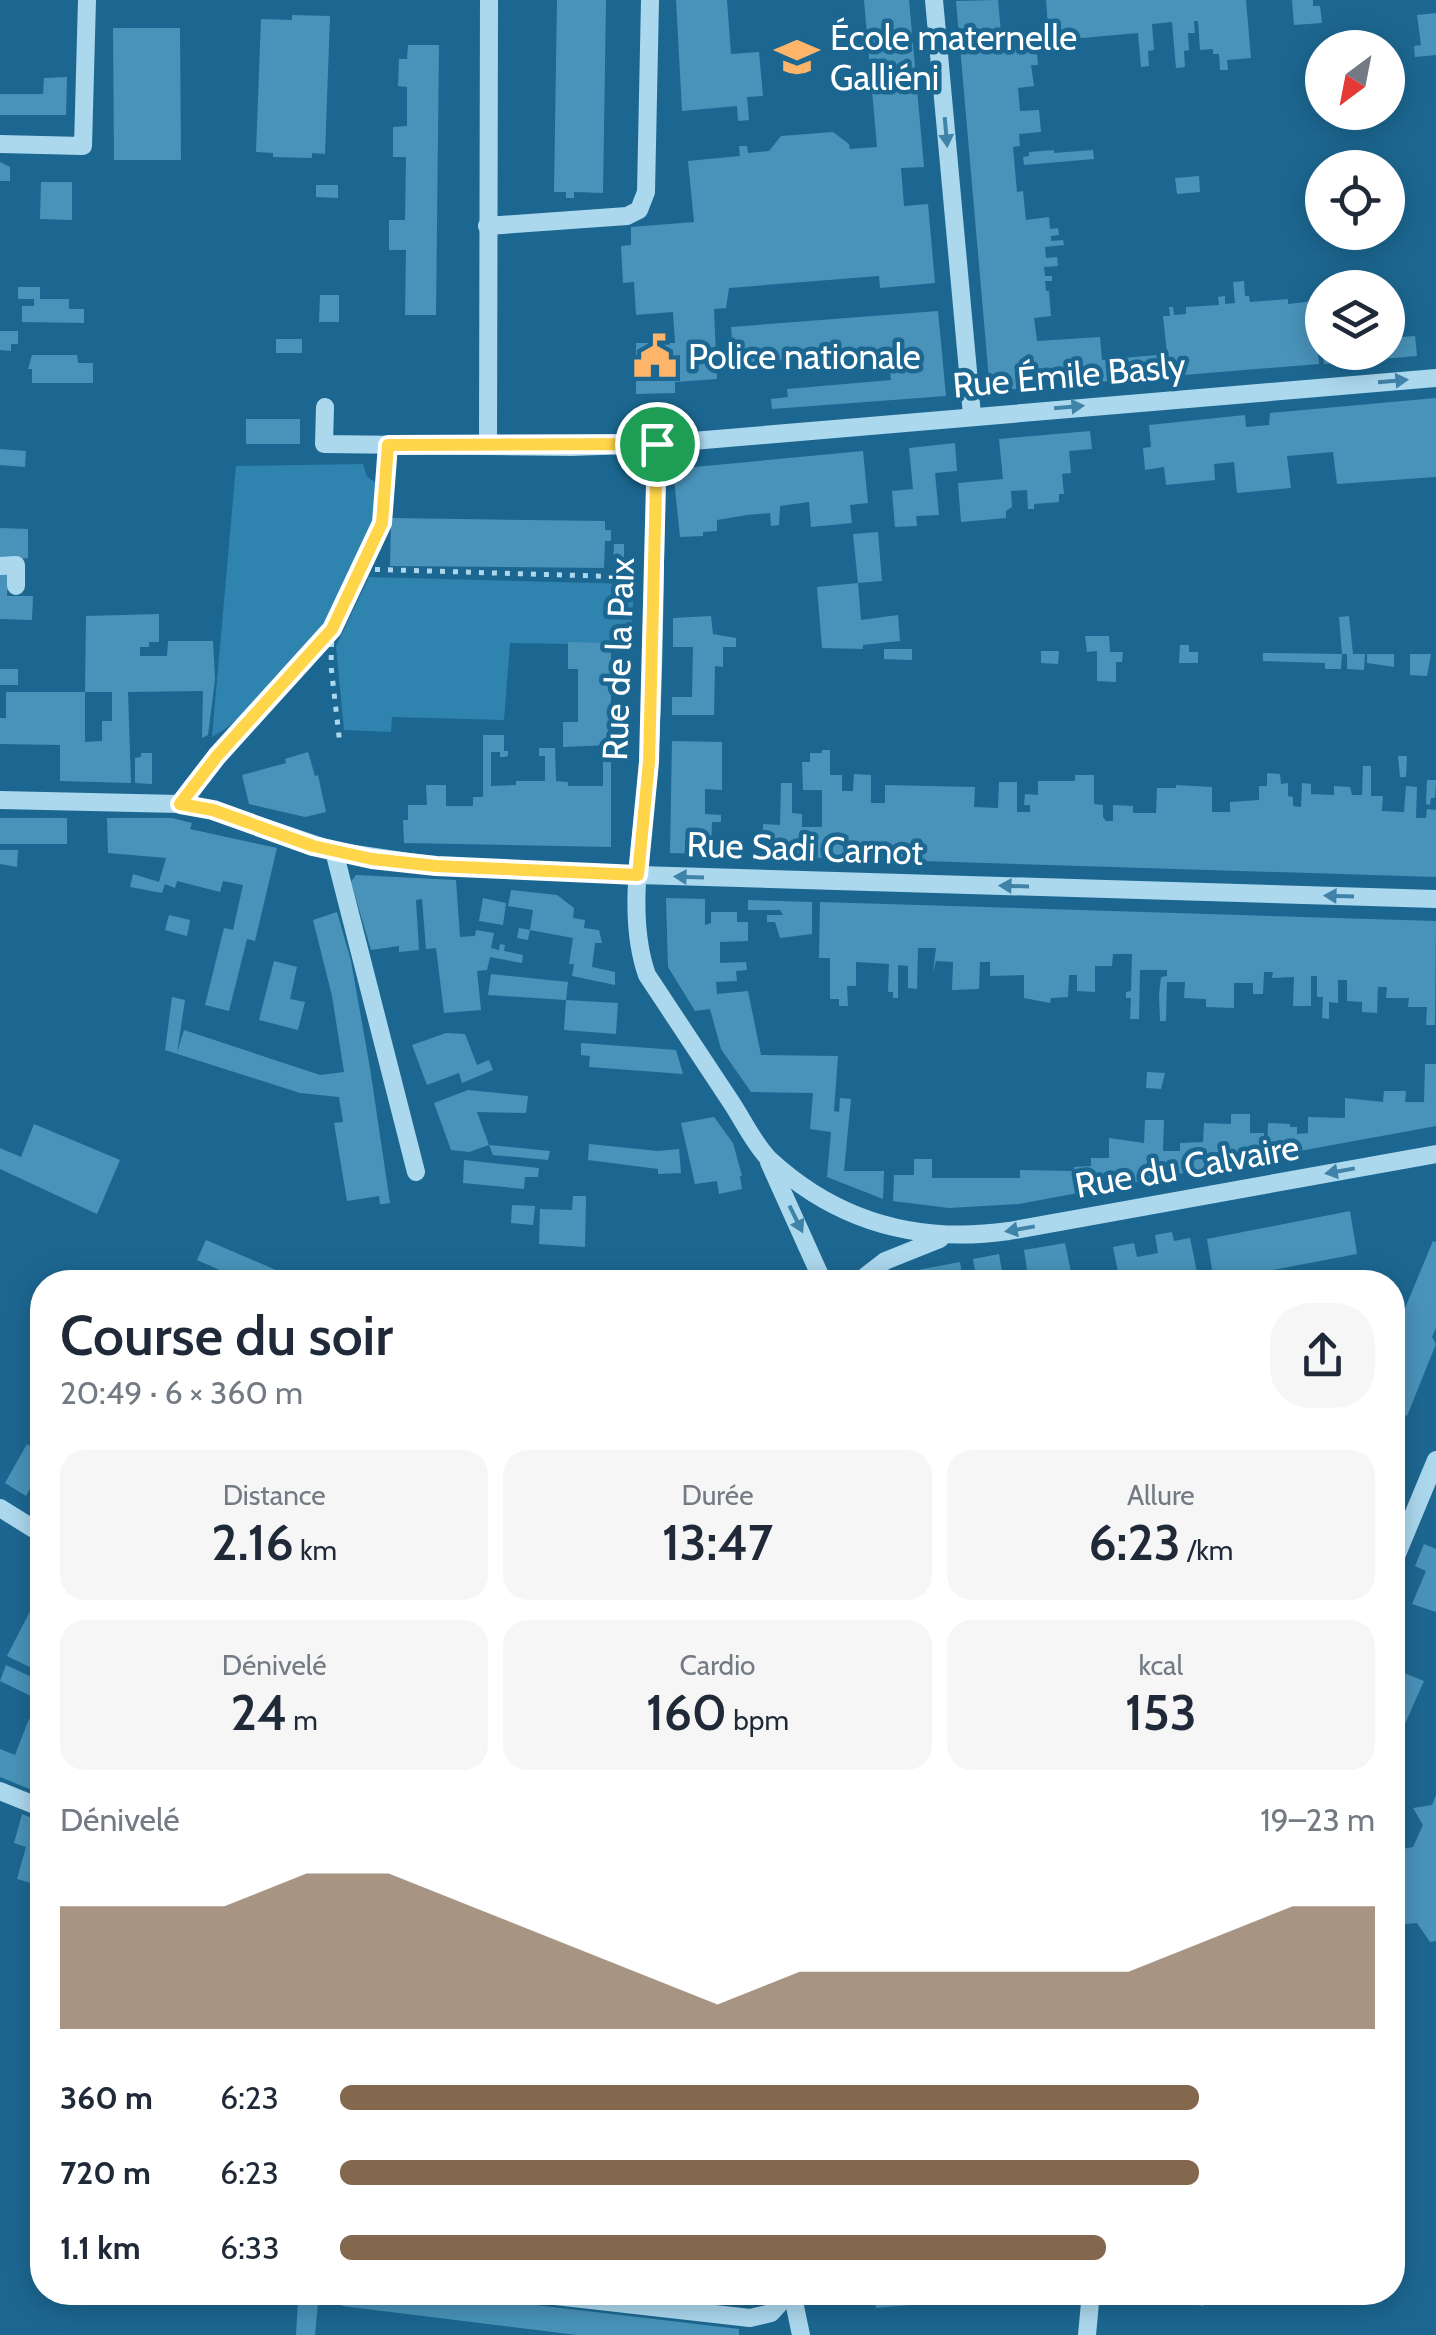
<!DOCTYPE html>
<html lang="fr">
<head>
<meta charset="utf-8">
<style>
	body { margin:0; font-family:Cabin,sans-serif; background:#f6f6f7; color:#1f2937; height:100vh; display:flex; flex-direction:column; font-size:38px; white-space:nowrap }
	* { box-sizing:border-box; margin:0 }
	p { font-size:32px; color:#747a83 }
	.icon { flex:none; width:55px; height:55px; fill:none; stroke:currentColor; stroke-width:2; stroke-linecap:round; stroke-linejoin:round }
	.map { position:relative; flex:1; overflow:hidden }
	.drawer { position:absolute; left:30px; top:1270px; width:1375px; height:1035px; display:flex; flex-direction:column; background:#fff; border-radius:40px; box-shadow:0 5px 25px #0003 }
	.drawer>* { flex:none }
	.needle { width:65px; rotate:212deg }
	.buttons { position:absolute; left:1305px; top:30px; display:grid; gap:20px }
	.buttons a { display:grid; place-items:center; width:100px; height:100px; border-radius:50%; background:#fff; box-shadow:0 5px 25px #0003; font-size:50px }
	.pin { position:absolute; display:grid; place-items:center; width:85px; height:85px; color:#fff; margin:-42px; border:5px solid #fff; border-radius:50%; box-shadow:0 2px 10px #0007 }
	.round { display:grid; place-items:center; flex:none; width:105px; height:105px; border-radius:40px; background:#f6f6f7 }
	.summary { display:flex; align-items:center; justify-content:space-between; height:170px; padding:0 30px }
	h1 { font-size:55px; font-weight:600; line-height:75px }
	.figures { display:grid; grid-template-columns:repeat(3,1fr); gap:15px; height:170px; padding:10px 30px }
	.figures div { display:grid; align-content:center; border-radius:25px; background:#f6f6f7; text-align:center }
	.figures b { font-size:50px; font-weight:600 }
	.figures small { font-size:28px; font-weight:400 }
	.figures p { font-size:28px }
	.chart { height:280px; padding:20px 30px }
	.chart p { display:flex; justify-content:space-between }
	.chart svg { width:100%; height:180px; margin-top:10px; fill:#83684e; opacity:.7 }
	ul { padding:0 30px; list-style:none; font-size:32px }
	li { display:grid; grid-template-columns:160px 120px 1fr; align-items:center; height:75px }
	li i { height:25px; border-radius:12px; background:#83684e }
	.map>svg:first-child { display:block }
</style>
</head>
<body>
<div class="map">
<svg width="1436" height="2335" viewBox="0 0 1436 2335">
	<rect width="100%" height="100%" fill="#1c6791"/>
	<g fill="#2f83af">
		<path d="M363 464 367 477 378 484C378 494 379 505 377 515 375 530 366 545 360 559 329 623 275 701 212 737L236 466Z"/>
		<polygon points="369,577 634,584 631,645 510,643 504,720 392,717 391,732 344,730 336,646"/>
	</g>
	<g fill="#4993ba">
		<polygon points="557,0 606,0 603,193 574,192 574,198 566,198 566,192 554,192"/>
		<polygon points="676,0 727,0 731,54 759,52 763,96 747,97 749,120 738,121 737,106 682,111"/>
		<polygon points="864,0 909,0 924,167 901,168 904,206 928,204 935,283 880,288 879,276 729,288 726,308 714,309 717,379 675,382 675,393 636,394 636,343 675,343 673,312 636,315 634,282 623,283 621,246 631,245 631,227 694,222 688,161 740,156 739,146 747,146 748,153 769,151 781,136 833,132 849,144 850,149 877,147"/>
		<polygon points="998,0 1002,44 1036,42 1038,65 1031,65 1034,86 1018,88 1020,111 1039,110 1041,132 1019,134 1020,146 1013,147 1017,192 1023,191 1026,220 1049,217 1050,229 1058,228 1059,235 1051,236 1051,241 1063,240 1064,245 1045,247 1046,258 1057,257 1058,266 1044,267 1045,276 1052,276 1052,281 1045,281 1046,291 1049,291 1051,316 1034,318 1037,341 1100,337 1102,360 1167,354 1163,316 1170,316 1169,307 1173,307 1174,315 1186,314 1186,307 1219,305 1218,297 1225,296 1225,304 1235,303 1233,282 1244,281 1245,296 1249,296 1250,302 1288,299 1288,304 1314,301 1319,364 990,391 956,1"/>
		<polygon points="1046,0 1246,0 1251,58 1227,60 1228,70 1220,70 1219,54 1213,54 1213,49 1200,50 1198,21 1194,21 1195,33 1188,33 1189,50 1184,51 1185,67 1176,68 1172,22 1152,24 1154,50 1148,51 1149,66 1141,67 1138,33 1049,41"/>
		<polygon points="1292,0 1313,0 1313,6 1320,6 1322,23 1294,25"/>
		<polygon points="1436,13 1436,55 1415,57 1414,46 1421,45 1417,15"/>
		<polygon points="292,15 330,16 325,154 312,153 312,158 273,157 273,153 256,152 261,19 292,20"/>
		<polygon points="113,28 180,28 181,160 114,160"/>
		<polygon points="408,45 439,45 436,315 405,315 406,250 389,250 389,220 405,220 406,157 393,157 393,127 407,126 407,87 398,86 399,59 407,59"/>
		<polygon points="67,77 66,115 0,115 0,94 43,94 44,78"/>
		<polygon points="1054,150 1054,153 1093,150 1094,159 1024,165 1023,157 1029,156 1029,152"/>
		<polygon points="0,162 10,167 10,181 0,181"/>
		<polygon points="1199,176 1200,192 1177,194 1175,178"/>
		<polygon points="41,182 72,182 72,220 40,219"/>
		<polygon points="316,185 338,185 338,198 316,197"/>
		<polygon points="18,287 40,287 40,299 69,299 69,309 84,309 84,323 22,322 22,306 34,306 34,299 18,299"/>
		<polygon points="320,295 339,295 339,322 319,322"/>
		<polygon points="938,311 946,396 772,409 771,399 788,397 787,389 891,380 888,352 734,364 731,327"/>
		<polygon points="1388,321 1399,321 1401,337 1415,336 1417,356 1324,364 1323,352 1388,352"/>
		<polygon points="0,331 18,331 18,344 11,344 11,351 0,350"/>
		<rect x="276" y="339" width="26" height="14"/>
		<polygon points="32,355 77,355 78,363 93,363 93,383 32,383 32,369 28,369"/>
		<polygon points="1436,398 1436,477 1337,484 1333,452 1287,456 1291,488 1237,493 1234,462 1214,464 1215,480 1166,485 1164,467 1145,470 1143,448 1151,447 1149,425 1245,415 1246,427 1269,425 1270,413"/>
		<rect x="246" y="419" width="54" height="25"/>
		<polygon points="1090,431 1092,449 1069,451 1071,473 1062,474 1064,494 1059,494 1059,502 1034,504 1034,509 1028,509 1027,490 1011,491 1012,507 1006,511 1006,518 961,522 958,483 1003,479 999,439"/>
		<polygon points="955,443 957,471 935,473 939,515 916,516 917,526 895,527 892,491 913,489 909,448"/>
		<polygon points="0,449 26,451 25,467 0,465"/>
		<polygon points="863,451 868,503 850,505 852,523 811,527 809,502 780,506 779,525 771,526 770,513 747,515 717,520 717,531 703,532 703,536 680,537 673,469"/>
		<polygon points="391,518 605,521 605,530 611,530 611,541 605,541 604,568 390,566"/>
		<polygon points="0,528 28,529 28,558 0,561"/>
		<polygon points="878,532 882,581 858,583 853,534"/>
		<polygon points="614,544 624,544 624,565 613,565"/>
		<polygon points="0,573 8,573 7,596 33,596 32,620 0,619"/>
		<polygon points="858,583 861,620 898,615 900,641 863,645 863,649 822,648 817,587"/>
		<polygon points="159,614 159,642 149,642 149,647 140,647 140,656 167,656 168,641 213,641 215,679 208,735 202,738 203,691 128,692 131,783 60,781 60,745 0,744 0,718 6,718 6,692 85,692 85,742 102,741 102,721 112,721 112,692 85,692 86,616"/>
		<polygon points="711,616 713,634 736,638 736,647 723,647 723,667 715,666 714,715 672,715 672,697 692,697 693,647 673,647 673,618"/>
		<polygon points="1349,616 1353,654 1365,654 1364,670 1347,669 1347,654 1342,654 1339,617"/>
		<polygon points="1085,636 1109,636 1110,652 1123,652 1122,662 1116,662 1116,682 1097,681 1097,651 1087,652"/>
		<polygon points="568,642 611,643 611,745 563,747 563,722 578,722 578,669 568,669"/>
		<polygon points="1180,645 1189,645 1189,652 1198,652 1198,663 1179,663"/>
		<polygon points="884,649 912,649 912,660 884,659"/>
		<polygon points="1041,651 1059,651 1058,664 1041,663"/>
		<polygon points="1263,653 1342,654 1341,669 1325,669 1325,663 1263,661"/>
		<polygon points="1367,654 1394,654 1394,667 1367,663"/>
		<polygon points="1410,654 1431,654 1427,676 1410,675"/>
		<rect x="0" y="669" width="18" height="16"/>
		<polygon points="483,735 504,735 504,751 508,751 508,756 504,757 500,757 500,752 491,752 491,786 516,785 516,781 545,781 545,756 539,756 539,748 555,748 556,781 568,782 568,786 603,786 603,759 611,759 611,847 404,843 403,820 408,820 408,805 427,805 426,785 446,785 446,806 473,806 473,797 483,797"/>
		<polygon points="672,741 722,742 722,790 705,789 705,814 721,815 721,822 712,822 711,854 670,853"/>
		<polygon points="822,750 830,750 830,775 842,775 842,791 853,791 854,774 871,775 871,803 885,803 885,785 975,787 974,807 998,808 999,782 1017,782 1017,812 1030,812 1030,805 1024,805 1025,794 1038,795 1038,781 1075,781 1075,775 1094,775 1094,804 1103,805 1103,817 1106,821 1113,821 1113,805 1133,806 1133,813 1156,813 1157,788 1176,788 1176,785 1212,787 1212,812 1230,812 1230,802 1259,800 1259,786 1267,786 1267,773 1280,774 1281,784 1288,783 1288,796 1293,797 1293,806 1301,807 1302,783 1311,784 1311,794 1334,795 1334,786 1350,787 1352,795 1362,795 1363,766 1371,766 1371,796 1383,796 1382,811 1404,812 1406,786 1417,787 1416,818 1426,818 1427,809 1436,810 1436,877 763,856 763,824 780,825 781,783 792,783 792,813 802,814 802,827 822,827 822,790 803,790 802,762 810,762 810,753 822,753"/>
		<polygon points="308,752 315,776 318,775 326,812 305,817 249,804 242,775 286,763 285,759"/>
		<polygon points="141,753 152,753 152,784 135,783 135,758 141,757"/>
		<polygon points="1398,756 1407,756 1406,777 1400,777"/>
		<polygon points="1427,780 1436,780 1435,798 1431,798 1430,805 1426,804"/>
		<rect x="0" y="818" width="67" height="26"/>
		<polygon points="107,818 172,818 192,823 190,829 277,848 255,941 247,939 229,1011 205,1005 224,928 233,930 243,885 223,881 220,892 177,881 175,888 165,884 162,893 130,887 133,874 159,882 166,858 108,853"/>
		<polygon points="0,850 18,850 17,867 0,864"/>
		<polygon points="356,875 456,880 460,937 475,936 476,930 494,933 491,948 499,950 500,944 505,945 504,951 523,955 522,963 490,957 487,970 477,971 481,1010 444,1013 436,948 426,949 422,899 416,900 419,950 399,952 399,946 371,950 351,882"/>
		<polygon points="511,890 557,895 574,908 573,918 585,920 584,928 599,930 602,943 595,943 592,967 615,972 615,985 572,976 574,964 569,964 573,938 530,930 528,940 517,938 519,928 530,930 533,910 508,906"/>
		<polygon points="483,898 506,903 503,925 479,921"/>
		<polygon points="666,898 705,899 705,925 711,923 711,912 737,912 737,922 748,922 748,941 720,942 720,963 746,962 747,970 736,971 737,981 716,982 717,994 748,991 761,1055 838,1056 834,1111 839,1112 840,1098 851,1099 844,1171 884,1171 883,1199 827,1177 831,1132 810,1129 813,1093 751,1092 721,1049 710,1009 695,1011 668,967"/>
		<polygon points="748,900 812,902 812,934 780,938 775,922 767,922 767,915 783,915 780,910 748,910"/>
		<polygon points="820,902 1436,921 1435,1025 1426,1025 1427,1007 1408,1007 1409,998 1386,998 1387,987 1378,987 1377,1013 1362,1012 1362,1002 1347,1001 1347,980 1338,980 1338,1003 1329,1002 1329,1019 1322,1018 1323,997 1317,997 1317,976 1311,976 1311,1006 1293,1006 1294,977 1272,978 1273,972 1264,972 1263,994 1253,994 1253,983 1234,983 1234,1008 1206,1007 1206,999 1184,998 1185,982 1167,982 1166,1021 1160,1021 1159,995 1161,977 1167,976 1167,970 1140,970 1139,1019 1130,1019 1131,998 1126,998 1126,992 1131,991 1132,954 1113,954 1112,966 1095,966 1095,992 1077,991 1077,975 1069,975 1068,997 1051,998 1050,1003 1024,998 1024,975 990,976 990,962 980,962 979,989 952,990 953,962 936,961 933,972 936,948 918,948 917,989 908,988 908,966 898,965 898,998 893,998 893,992 888,992 889,964 856,962 856,986 847,986 848,1006 839,1006 839,999 830,999 830,958 819,958"/>
		<polygon points="337,912 351,961 370,1068 390,1203 383,1204 380,1204 379,1196 347,1201 334,1123 343,1122 339,1097 300,1093 165,1050 172,997 185,1000 177,1053 184,1030 320,1075 344,1072 332,996 313,920"/>
		<polygon points="169,915 190,920 187,936 165,930"/>
		<polygon points="274,961 297,967 290,999 305,1002 298,1030 259,1020"/>
		<polygon points="491,974 568,982 566,1000 488,995"/>
		<polygon points="566,1000 618,1003 616,1034 564,1030"/>
		<polygon points="446,1033 465,1034 477,1065 489,1060 493,1070 462,1083 459,1073 427,1085 412,1045"/>
		<polygon points="581,1043 676,1050 683,1074 589,1067 590,1056 581,1055"/>
		<polygon points="1425,1064 1436,1064 1436,1126 1267,1157 1268,1123 1290,1124 1290,1127 1297,1127 1297,1134 1308,1133 1308,1117 1345,1118 1345,1098 1383,1102 1384,1091 1406,1091 1405,1102 1424,1102"/>
		<polygon points="1147,1072 1165,1073 1161,1089 1146,1088"/>
		<polygon points="468,1090 528,1096 526,1113 477,1112 489,1145 550,1151 548,1160 493,1155 489,1145 469,1152 451,1150 434,1103"/>
		<polygon points="1231,1114 1250,1114 1250,1133 1264,1133 1264,1158 1019,1204 949,1208 893,1201 894,1175 914,1175 914,1159 932,1159 932,1178 1020,1178 1020,1170 1074,1171 1074,1167 1091,1166 1091,1158 1109,1158 1109,1138 1144,1143 1145,1120 1164,1120 1163,1151 1180,1151 1180,1143 1203,1142 1204,1123 1231,1124"/>
		<polygon points="714,1117 733,1143 742,1176 740,1176 742,1189 719,1194 717,1181 695,1184 681,1123"/>
		<polygon points="34,1124 120,1160 97,1214 0,1169 0,1148 21,1157"/>
		<polygon points="589,1144 658,1151 679,1149 681,1173 658,1174 658,1169 588,1160"/>
		<polygon points="464,1160 539,1168 538,1177 525,1177 524,1189 463,1183"/>
		<polygon points="573,1196 586,1196 585,1247 539,1244 540,1209 572,1210"/>
		<polygon points="512,1205 535,1206 533,1225 511,1223"/>
		<polygon points="1350,1211 1357,1254 1214,1281 1207,1239"/>
		<polygon points="1172,1232 1174,1241 1190,1238 1199,1282 1120,1282 1113,1247 1134,1243 1137,1257 1158,1253 1155,1235"/>
		<polygon points="206,1240 304,1282 247,1282 197,1260"/>
		<polygon points="1433,1241 1436,1242 1436,1328 1432,1337 1436,1344 1407,1416 1401,1413 1392,1435 1392,1352 1398,1339 1393,1337"/>
		<polygon points="1065,1243 1073,1282 1034,1282 1032,1270 1027,1270 1024,1250"/>
		<polygon points="999,1254 1004,1282 977,1282 973,1259"/>
		<polygon points="960,1262 963,1282 943,1282 942,1277 919,1282 889,1282 896,1274"/>
		<polygon points="27,1444 42,1455 42,1466 26,1496 5,1483"/>
		<polygon points="1424,1544 1436,1549 1436,1612 1412,1604 1426,1571 1415,1566"/>
		<polygon points="42,1588 42,1673 7,1656"/>
		<polygon points="1392,1661 1402,1665 1399,1671 1424,1681 1392,1753"/>
		<polygon points="6,1665 38,1680 31,1696 0,1681"/>
		<polygon points="29,1719 42,1723 42,1794 0,1777 0,1749 15,1755"/>
		<polygon points="1436,1795 1436,1941 1430,1942 1417,1923 1397,1925 1392,1935 1392,1851 1413,1847 1423,1825 1413,1808 1432,1805"/>
		<polygon points="22,1814 42,1822 42,1886 17,1879 26,1847 14,1843"/>
		<polygon points="261,2292 298,2292 298,2301 261,2296"/>
		<polygon points="344,2292 426,2292 739,2329 739,2335 577,2335 342,2306"/>
		<polygon points="874,2292 908,2292 910,2305 876,2308"/>
		<polygon points="1153,2292 1206,2292 1204,2306 1152,2298"/>
		<polygon points="298,2301 318,2303 315,2335 296,2335"/>
	</g>
	<g fill="none" stroke-linecap="round" stroke-linejoin="round">
		<g stroke="#acd8ee" stroke-width="5" stroke-dasharray="5 8" stroke-linecap="butt">
			<polyline points="362,569 630,577"/>
			<polyline points="332,629 331,666 340,745"/>
			<polyline points="194,785 217,756 332,629 383,523 386,465"/>
		</g>
		<g stroke="#acd8ee" stroke-width="18">
			<polyline points="934,0 972,415"/>
			<polyline points="0,144 83,146 87,0"/>
			<polyline points="487,226 627,216 639,210 646,192 650,0"/>
			<polyline points="325,407 324,444 571,447 657,444 1436,378"/>
			<path d="M657 444C654 549 656 656 649 760 645 827 624 910 647 975 675 1017 703 1059 731 1102 743 1120 754 1144 769 1159 837 1222 918 1244 1009 1231L1436 1154"/>
			<polyline points="488,446 489,0"/>
			<polyline points="0,566 16,565 16,586"/>
			<polyline points="0,800 180,804 213,810 334,851 436,866 639,875 1436,899"/>
			<polyline points="334,851 416,1172"/>
			<polyline points="769,1162 823,1282"/>
			<polyline points="858,1282 885,1261 940,1239"/>
			<polyline points="0,1508 42,1534"/>
			<polyline points="1392,1566 1436,1460"/>
			<polyline points="0,1791 42,1808"/>
			<polyline points="520,2292 750,2318 771,2313 790,2292"/>
			<polyline points="792,2292 801,2335"/>
			<polyline points="1087,2335 1091,2292"/>
		</g>
	</g>
	<defs><path id="oneway-solid" d="M-6-.8H1V-3.2L6.5 0L1 3.2V.8H-6Z" transform="scale(2.5)"/></defs>
	<g fill="#4083a8">
		<use href="#oneway-solid" transform="translate(946 132) rotate(85)"/>
		<use href="#oneway-solid" transform="translate(1393 381) rotate(-5)"/>
		<use href="#oneway-solid" transform="translate(1069 407) rotate(-5)"/>
		<use href="#oneway-solid" transform="translate(689 877) rotate(-178)"/>
		<use href="#oneway-solid" transform="translate(1014 886) rotate(-178)"/>
		<use href="#oneway-solid" transform="translate(1339 896) rotate(-178)"/>
		<use href="#oneway-solid" transform="translate(1340 1171) rotate(170)"/>
		<use href="#oneway-solid" transform="translate(796 1219) rotate(64)"/>
		<use href="#oneway-solid" transform="translate(1020 1229) rotate(170)"/>
	</g>
	<g fill="none" stroke-linecap="round" stroke-linejoin="round">
		<g stroke="#fff" stroke-width="20">
			<polygon id="route" points="657,444 649,762 638,875 436,866 372,859 313,846 213,810 180,804 217,756 332,629 382,523 388,445"/>
		</g>
		<use href="#route" stroke="#ffd54a" stroke-width="12"/>
	</g>
	<defs>
		<g id="school-bare" transform="scale(3.45)"><path d="M0-5L7-2L0 1L-7-2ZM-4 1L0 2.5L4 1V4Q0 6-4 4Z" fill="#feb56a" stroke="#1c6791" stroke-width="2.5" paint-order="stroke"/></g>
		<g id="civic-bare" transform="scale(3.45)"><path d="M-.6-6.5H3V-4.5H.6V-3L4-1V1h2V6H-6V1h2V-1L-.6-3ZM-1.2 2.5V6h2.4V2.5Z" fill="#feb56a" stroke="#1c6791" stroke-width="2.5" paint-order="stroke"/></g>
	</defs>
	<g fill-rule="evenodd">
		<use href="#school-bare" x="797" y="57"/>
		<use href="#civic-bare" x="655" y="356"/>
	</g>
	<g text-anchor="middle" dominant-baseline="central" stroke-width="9" stroke-linejoin="round" paint-order="stroke">
		<g font-size="35" fill="#fff" stroke="#1c6791" text-anchor="start">
			<text x="830" y="37">École maternelle<tspan x="830" dy="40">Galliéni</tspan></text>
			<text x="688" y="356">Police nationale</text>
		</g>
		<g font-size="35" fill="#fff" stroke="#1c6791">
			<text transform="translate(1069 375) rotate(-5)">Rue Émile Basly</text>
			<text transform="translate(618 659) rotate(-88)">Rue de la Paix</text>
			<text transform="translate(805 848) rotate(2)">Rue Sadi Carnot</text>
			<text transform="translate(1187 1166) rotate(-10)">Rue du Calvaire</text>
		</g>
	</g>
</svg>
<div class="buttons">
<a><svg class="needle" viewBox="-14 -14 28 28"><path d="M0-13l5 13h-10z" fill="#e53935"/><path d="M0 13l5-13h-10z" fill="#747a83"/></svg></a>
<a><svg class="icon" aria-label="locate" viewBox="0 0 24 24"><circle cx="12" cy="12" r="6"/><path d="M12 2v4M12 18v4M2 12h4M18 12h4"/></svg></a>
<a><svg class="icon" aria-label="layers" viewBox="0 0 24 24"><path d="M12 4l9 5-9 5-9-5zM3 14l9 5 9-5"/></svg></a>
</div>
<div class="pin" style="left:657px;top:444px;background:#1e9e55"><svg class="icon" aria-label="arrive" viewBox="0 0 24 24"><path d="M6 21V4h12l-3 4 3 4H6"/></svg></div>
<section class="drawer">
<div class="summary"><div><h1>Course du soir</h1><p>20:49 · 6 × 360 m</p></div><a class="round"><svg class="icon" aria-label="share" viewBox="0 0 24 24"><path d="M12 15V3M7 8l5-5 5 5M5 13v7h14v-7"/></svg></a></div>
<div class="figures">
<div><p>Distance</p><b>2.16<small> km</small></b></div>
<div><p>Durée</p><b>13:47</b></div>
<div><p>Allure</p><b>6:23<small> /km</small></b></div>
</div>
<div class="figures">
<div><p>Dénivelé</p><b>24<small> m</small></b></div>
<div><p>Cardio</p><b>160<small> bpm</small></b></div>
<div><p>kcal</p><b>153</b></div>
</div>
<div class="chart"><p><span>Dénivelé</span>19–23 m</p>
<svg viewBox="0 0 160 44" preserveAspectRatio="none"><path d="M0 44V14L10 14L20 14L30 6L40 6L50 14L60 22L70 30L80 38L90 30L100 30L110 30L120 30L130 30L140 22L150 14L160 14V44z"/></svg>
</div>
<ul>
<li><b>360 m</b>6:23<i style="width:83%"></i></li>
<li><b>720 m</b>6:23<i style="width:83%"></i></li>
<li><b>1.1 km</b>6:33<i style="width:74%"></i></li>
</ul>
</section>
</div>
</body>
</html>
